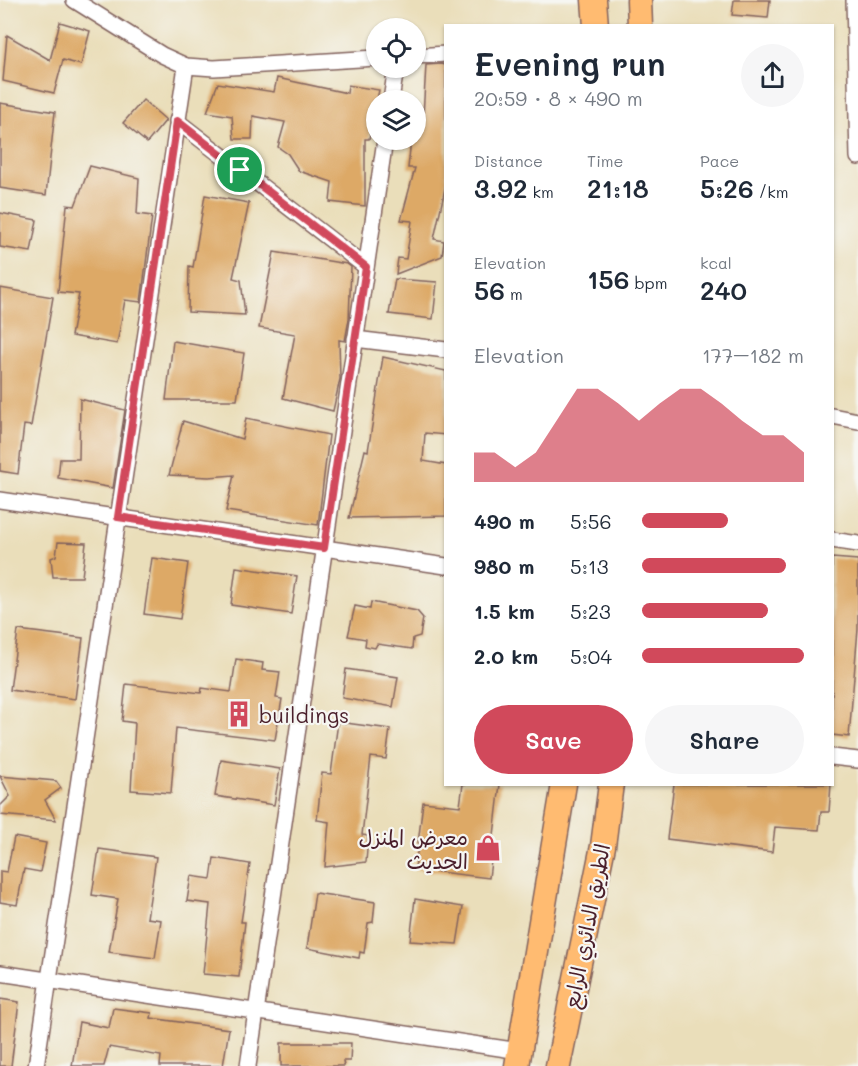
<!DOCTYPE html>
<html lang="en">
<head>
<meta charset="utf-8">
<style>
	body { margin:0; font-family:Mali,"Playpen Sans Arabic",sans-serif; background:#f6f6f7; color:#1f2937; height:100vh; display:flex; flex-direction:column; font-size:22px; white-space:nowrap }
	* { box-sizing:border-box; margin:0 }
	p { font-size:20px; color:#747a83 }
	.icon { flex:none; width:33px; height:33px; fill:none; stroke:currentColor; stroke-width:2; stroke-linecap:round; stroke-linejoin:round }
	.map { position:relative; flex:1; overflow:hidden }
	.details { position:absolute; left:444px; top:24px; width:390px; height:762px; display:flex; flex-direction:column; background:#fff; border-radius:0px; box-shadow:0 2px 4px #0004 }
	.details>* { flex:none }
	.tools { position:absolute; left:366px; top:18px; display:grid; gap:12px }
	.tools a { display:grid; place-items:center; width:60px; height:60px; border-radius:50%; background:#fff; box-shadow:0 2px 4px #0004; font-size:30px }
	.pin { position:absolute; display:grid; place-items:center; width:51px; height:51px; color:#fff; margin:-26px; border:3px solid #fff; border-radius:50%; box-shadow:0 2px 6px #0007 }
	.round { display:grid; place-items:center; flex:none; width:63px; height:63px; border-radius:32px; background:#f6f6f7 }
	.headline { display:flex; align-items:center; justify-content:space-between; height:102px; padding:0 30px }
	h1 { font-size:33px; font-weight:600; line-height:45px }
	.figures { display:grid; grid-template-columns:repeat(3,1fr); gap:9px; height:102px; padding:6px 30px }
	.figures div { display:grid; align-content:center }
	.figures b { font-size:26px; font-weight:600 }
	.figures small { font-size:16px; font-weight:400 }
	.figures p { font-size:16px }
	.chart { height:168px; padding:12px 30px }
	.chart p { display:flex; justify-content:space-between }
	.chart svg { width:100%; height:108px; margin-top:6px; fill:#d1495b; opacity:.7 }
	.cta { display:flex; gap:12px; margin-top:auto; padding:12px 30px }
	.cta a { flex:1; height:69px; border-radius:36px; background:#d1495b; color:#fff; font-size:24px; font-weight:600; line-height:69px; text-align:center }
	.cta a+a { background:#f6f6f7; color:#1f2937 }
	ul { padding:0 30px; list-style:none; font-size:20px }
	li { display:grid; grid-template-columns:96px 72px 1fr; align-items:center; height:45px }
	li i { height:15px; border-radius:8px; background:#d1495b }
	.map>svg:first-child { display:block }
</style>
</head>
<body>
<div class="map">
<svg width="858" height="1066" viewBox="0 0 858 1066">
	<rect width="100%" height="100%" fill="#f6f6f2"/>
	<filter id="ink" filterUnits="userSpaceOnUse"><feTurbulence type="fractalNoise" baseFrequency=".0167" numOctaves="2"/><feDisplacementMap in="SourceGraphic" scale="12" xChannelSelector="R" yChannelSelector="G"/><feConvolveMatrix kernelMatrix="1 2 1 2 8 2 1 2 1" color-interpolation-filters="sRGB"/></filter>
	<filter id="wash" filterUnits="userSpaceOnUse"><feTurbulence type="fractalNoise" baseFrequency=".008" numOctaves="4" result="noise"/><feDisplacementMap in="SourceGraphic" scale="24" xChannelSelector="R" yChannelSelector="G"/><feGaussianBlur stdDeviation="1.35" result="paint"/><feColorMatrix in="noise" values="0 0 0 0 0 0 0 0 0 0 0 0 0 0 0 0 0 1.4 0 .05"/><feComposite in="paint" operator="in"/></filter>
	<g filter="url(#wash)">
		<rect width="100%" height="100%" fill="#eadeba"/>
		<g id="blocks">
			<g fill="#dda966">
				<polygon points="734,0 770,0 768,18 732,15"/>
				<polygon points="60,22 90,31 81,65 63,60 54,93 3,81 7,35 50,60"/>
				<polygon points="441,64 446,65 446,184 434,239 444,241 442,256 396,274 398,258 406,259 412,221 401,220 415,168 408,168 411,140 416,140 416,132 422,133 426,65"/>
				<polygon points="277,78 347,93 348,85 379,90 369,139 365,139 365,206 330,202 332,182 299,171 288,154 278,147 285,122 253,116 252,139 234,139 232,116 207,112 218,83 274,92"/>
				<polygon points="143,100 166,120 147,143 123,123"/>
				<polygon points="0,103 55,112 46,195 0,188"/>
				<polygon points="90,166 139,178 137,214 152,216 141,302 125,300 117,344 71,336 79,294 58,292 67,205 75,206"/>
				<polygon points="205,195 249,203 233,278 241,280 245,315 188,312 189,266 193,267"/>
				<polygon points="0,213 37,220 31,252 0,247"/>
				<polygon points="274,252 347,264 351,267 349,319 345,341 339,340 340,379 333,411 283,398 295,334 259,328"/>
				<polygon points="395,279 437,282 433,319 389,314"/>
				<polygon points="0,288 53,297 31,426 24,425 18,474 0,471"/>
				<polygon points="173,341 244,353 237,400 166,400"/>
				<polygon points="383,357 446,371 446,435 425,433 423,461 446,465 446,516 349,518 365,450 368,451"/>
				<polygon points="80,399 125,410 113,488 58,478 60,459 79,459"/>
				<polygon points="246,418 329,435 318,525 226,511 234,475 209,477 169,475 183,421 242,439"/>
				<polygon points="58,542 86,543 82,577 53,577 51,558 56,556"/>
				<polygon points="152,558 188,563 180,619 144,614"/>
				<polygon points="832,558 858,560 858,629 849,737 832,735"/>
				<polygon points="236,567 297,576 291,614 231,605"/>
				<polygon points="371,602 417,611 423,618 420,636 413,638 412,649 377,644 375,648 365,646 366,639 348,636 355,606 370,609"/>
				<polygon points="18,630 83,638 75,699 10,690"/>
				<polygon points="236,659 263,663 262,670 280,672 276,698 282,699 275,740 176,728 171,793 131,790 135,723 122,721 126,684 201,693 202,688 231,692"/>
				<polygon points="346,669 398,677 393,707 342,698"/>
				<polygon points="338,722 390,729 386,759 371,757 362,835 368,836 366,862 325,867 329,822 317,820 322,773 331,774"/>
				<polygon points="221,760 280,769 274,805 215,796"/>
				<polygon points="0,776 56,781 61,788 45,800 56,820 0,815 0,806 10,796"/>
				<polygon points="463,784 500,784 489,878 415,869 423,802 460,806"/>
				<polygon points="674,784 831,784 829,812 821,812 819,830 775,827 772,852 667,839"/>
				<polygon points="14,837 46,843 40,872 24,869 17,905 0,902 0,871 7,872"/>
				<polygon points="99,849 156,857 147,918 161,920 155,958 109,952 118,899 92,895"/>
				<polygon points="214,858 250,864 241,922 245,922 239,977 203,974 210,904 187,901 191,876 211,879"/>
				<polygon points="315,893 375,902 373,922 368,923 364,953 360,952 359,958 307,948"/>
				<polygon points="415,899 463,907 457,944 410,941"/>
				<polygon points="0,999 19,1002 11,1066 0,1066"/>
				<polygon points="113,1008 152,1013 151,1018 229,1029 223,1066 160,1066 161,1056 109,1047 104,1066 72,1066 79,1022 109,1028"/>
				<polygon points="281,1043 351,1043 350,1061 343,1061 344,1066 281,1066"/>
			</g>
		</g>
	</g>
	<g filter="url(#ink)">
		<use href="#blocks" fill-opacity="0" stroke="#82625d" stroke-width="1.5"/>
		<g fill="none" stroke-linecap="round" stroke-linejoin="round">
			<g stroke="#82625d" stroke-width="18">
				<g id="minor">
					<polyline points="74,0 162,55 186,66 214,68 376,58"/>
					<polyline points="854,0 858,157"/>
					<polyline points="416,56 446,54"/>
					<polyline points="391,100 396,68"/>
					<polyline points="177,121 366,267"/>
					<polyline points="355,339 446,350"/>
					<polyline points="832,416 858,421"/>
					<polyline points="0,500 446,566"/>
					<polyline points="832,540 858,544"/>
					<polyline points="832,757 858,760"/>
					<polyline points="0,973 520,1051"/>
					<polyline points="36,1066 186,66"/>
					<polyline points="248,1066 385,140"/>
				</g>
			</g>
			<g stroke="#82625d" stroke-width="27">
				<g id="primary">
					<polyline points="594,0 596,26"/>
					<polyline points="639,0 640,26"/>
					<polyline points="517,1066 564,784"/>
					<polyline points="558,1066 603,846 611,784"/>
				</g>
			</g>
			<use href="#minor" stroke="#fff" stroke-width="15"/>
			<use href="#primary" stroke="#ffbb71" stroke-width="24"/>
		</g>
	</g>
	<g fill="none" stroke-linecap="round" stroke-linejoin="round" filter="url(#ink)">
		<g stroke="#fff" stroke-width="12">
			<polygon id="route" points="177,121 366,267 324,548 118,517"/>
		</g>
		<use href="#route" stroke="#d1495b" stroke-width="8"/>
	</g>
	<defs>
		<g id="building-bare" transform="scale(2.07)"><path d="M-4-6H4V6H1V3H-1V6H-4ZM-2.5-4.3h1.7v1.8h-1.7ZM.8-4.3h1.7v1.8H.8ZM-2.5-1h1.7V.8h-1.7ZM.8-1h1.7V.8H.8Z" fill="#d1495b" stroke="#f6f6f2" stroke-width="2.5" paint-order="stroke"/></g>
		<g id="shop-bare" transform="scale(2.07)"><path d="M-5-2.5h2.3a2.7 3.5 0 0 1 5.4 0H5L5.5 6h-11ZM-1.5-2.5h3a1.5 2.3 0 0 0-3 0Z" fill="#d1495b" stroke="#f6f6f2" stroke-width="2.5" paint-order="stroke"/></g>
	</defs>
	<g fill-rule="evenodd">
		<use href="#building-bare" x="239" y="714"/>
		<use href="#shop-bare" x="488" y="848"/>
	</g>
	<g text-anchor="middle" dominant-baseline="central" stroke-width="4.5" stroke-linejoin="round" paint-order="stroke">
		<g font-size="21" fill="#4a1f2b" stroke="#f6f6f2" text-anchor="start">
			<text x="259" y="714">buildings</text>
			<text x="468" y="836" text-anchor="end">معرض المنزل<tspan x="468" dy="24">الحديث</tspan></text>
		</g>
		<g font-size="21" fill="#4a1f2b" stroke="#f6f6f2">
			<text transform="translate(586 926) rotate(-79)">الطريق الدائري الرابع</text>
		</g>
	</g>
</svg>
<div class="tools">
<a><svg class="icon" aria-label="locate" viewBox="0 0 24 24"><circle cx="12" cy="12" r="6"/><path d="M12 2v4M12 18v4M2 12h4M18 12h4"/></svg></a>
<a><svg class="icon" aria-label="layers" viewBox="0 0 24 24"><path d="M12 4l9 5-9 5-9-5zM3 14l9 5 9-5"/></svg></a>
</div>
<div class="pin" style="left:240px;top:170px;background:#1e9e55"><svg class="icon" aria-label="arrive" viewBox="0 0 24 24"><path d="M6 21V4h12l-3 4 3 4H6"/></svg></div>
<section class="details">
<div class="headline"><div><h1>Evening run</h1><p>20:59 · 8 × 490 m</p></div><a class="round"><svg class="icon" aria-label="share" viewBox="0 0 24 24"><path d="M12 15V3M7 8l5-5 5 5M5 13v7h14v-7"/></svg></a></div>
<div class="figures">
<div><p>Distance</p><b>3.92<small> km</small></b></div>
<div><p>Time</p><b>21:18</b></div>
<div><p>Pace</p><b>5:26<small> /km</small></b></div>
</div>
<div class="figures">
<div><p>Elevation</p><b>56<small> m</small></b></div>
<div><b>156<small> bpm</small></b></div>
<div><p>kcal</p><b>240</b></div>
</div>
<div class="chart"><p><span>Elevation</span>177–182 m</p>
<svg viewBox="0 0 160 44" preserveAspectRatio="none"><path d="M0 44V32L10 32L20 38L30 32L40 19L50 6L60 6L70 12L80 19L90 12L100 6L110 6L120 12L130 19L140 25L150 25L160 32V44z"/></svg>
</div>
<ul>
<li><b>490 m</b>5:56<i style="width:53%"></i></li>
<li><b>980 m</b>5:13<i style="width:89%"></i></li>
<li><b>1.5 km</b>5:23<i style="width:78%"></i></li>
<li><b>2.0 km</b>5:04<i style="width:100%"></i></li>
</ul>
<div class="cta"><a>Save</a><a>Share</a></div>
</section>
</div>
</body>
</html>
